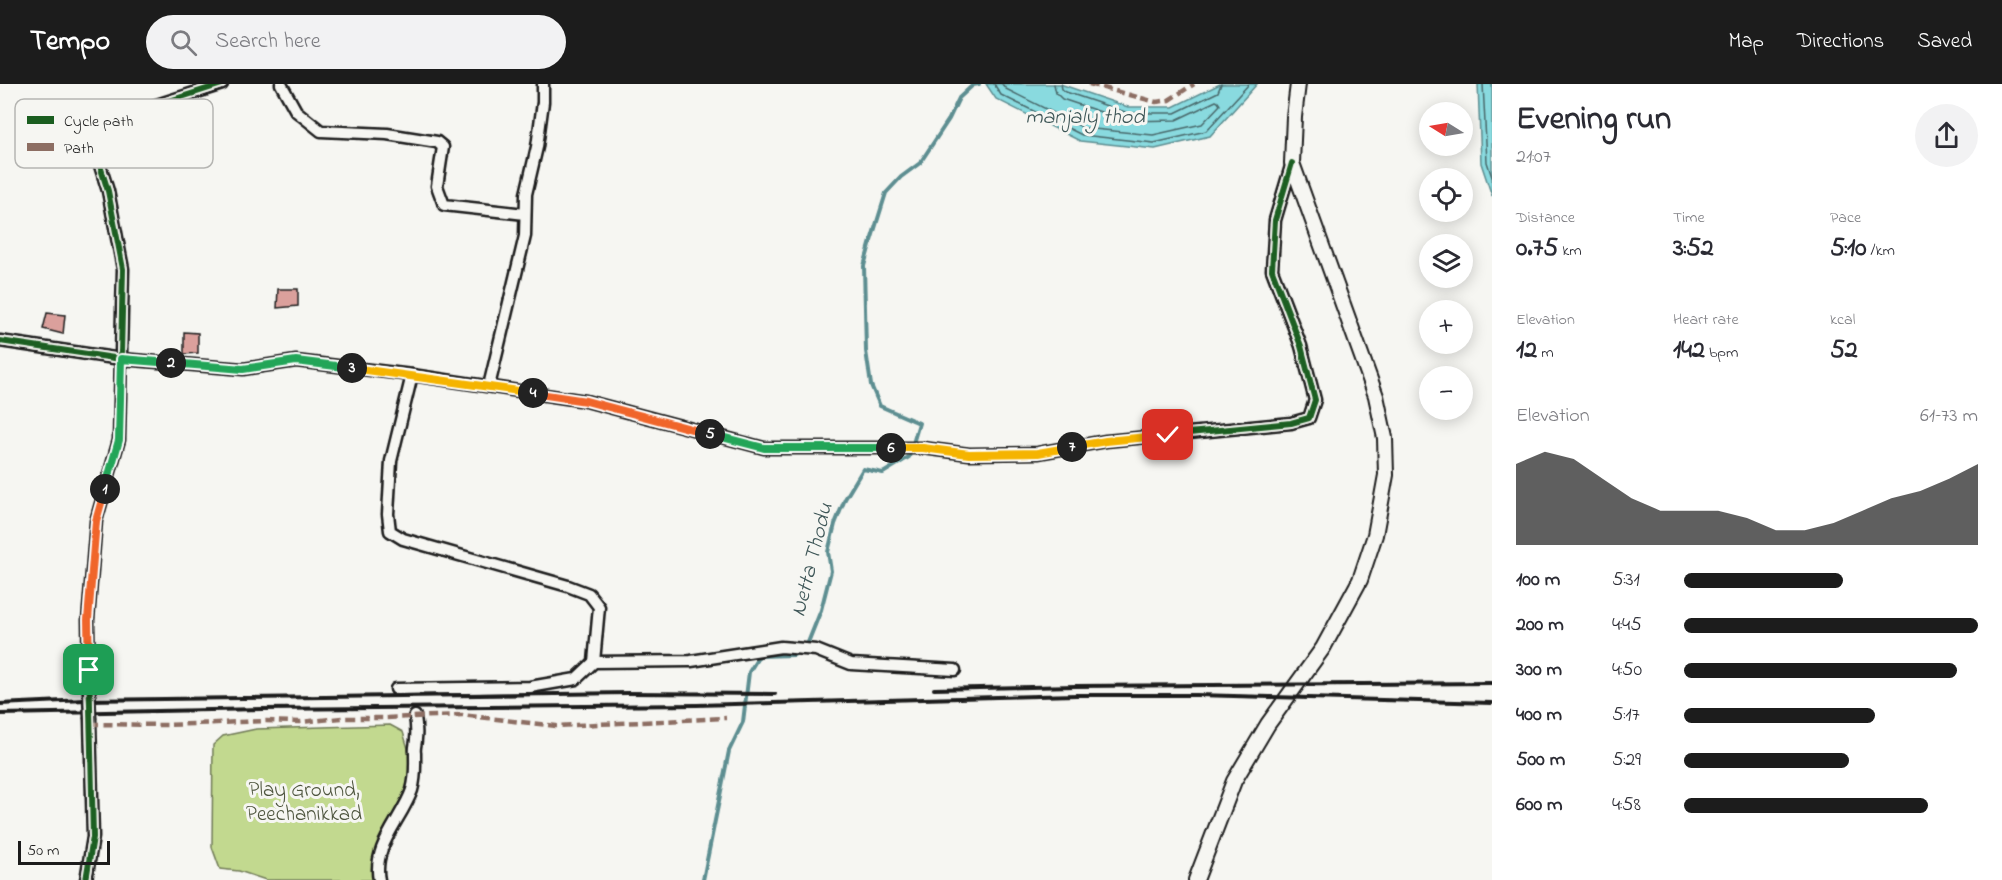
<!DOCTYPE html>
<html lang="en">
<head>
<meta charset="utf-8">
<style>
	body { margin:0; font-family:"Indie Flower",sans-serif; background:#f2f2f3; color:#2b2b33; height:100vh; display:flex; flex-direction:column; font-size:22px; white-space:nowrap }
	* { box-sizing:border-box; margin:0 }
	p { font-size:20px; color:#7c7c81 }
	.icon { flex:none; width:33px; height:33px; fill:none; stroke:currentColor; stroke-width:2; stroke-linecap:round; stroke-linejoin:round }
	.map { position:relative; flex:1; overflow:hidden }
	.side { display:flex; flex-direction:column; background:#fff; width:510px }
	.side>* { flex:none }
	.needle { width:39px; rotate:281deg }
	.fabs { position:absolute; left:1419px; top:18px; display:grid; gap:12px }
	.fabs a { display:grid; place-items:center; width:54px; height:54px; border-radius:50%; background:#fff; box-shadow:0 3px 15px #0003; font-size:30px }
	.scale { position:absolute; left:18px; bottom:15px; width:92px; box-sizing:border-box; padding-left:6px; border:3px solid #1c1c1c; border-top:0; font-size:16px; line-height:21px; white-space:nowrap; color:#1c1c1c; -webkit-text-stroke:4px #f6f6f2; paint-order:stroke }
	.pin { position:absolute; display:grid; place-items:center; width:51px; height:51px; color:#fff; margin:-26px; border-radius:12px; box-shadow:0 3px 9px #0006 }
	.km { position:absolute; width:30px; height:30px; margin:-15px; border-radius:50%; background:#222; color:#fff; font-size:16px; line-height:30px; text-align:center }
	.round { display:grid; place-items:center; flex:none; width:63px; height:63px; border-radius:32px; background:#f2f2f3 }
	.headline { display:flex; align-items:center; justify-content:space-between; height:102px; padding:0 24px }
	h1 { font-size:33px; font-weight:700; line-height:45px }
	.stats { display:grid; grid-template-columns:repeat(3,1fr); gap:9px; height:102px; padding:6px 24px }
	.stats div { display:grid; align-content:center }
	.stats b { font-size:26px; font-weight:700 }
	.stats small { font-size:16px; font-weight:400 }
	.stats p { font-size:16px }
	.chart { height:168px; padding:12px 24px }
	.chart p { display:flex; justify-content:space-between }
	.chart svg { width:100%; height:108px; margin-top:6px; fill:#1c1c1c; opacity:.7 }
	ul { padding:0 24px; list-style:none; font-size:20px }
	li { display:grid; grid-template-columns:96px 72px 1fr; align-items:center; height:45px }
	li i { height:15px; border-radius:8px; background:#1c1c1c }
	header { display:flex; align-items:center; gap:36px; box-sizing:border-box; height:84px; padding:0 30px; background:#1c1c1c; color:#fff }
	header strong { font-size:28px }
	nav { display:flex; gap:33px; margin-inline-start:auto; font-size:21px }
	.search { width:420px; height:54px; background:#f2f2f3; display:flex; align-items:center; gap:15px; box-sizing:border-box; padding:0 21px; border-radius:33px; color:#7c7c81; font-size:22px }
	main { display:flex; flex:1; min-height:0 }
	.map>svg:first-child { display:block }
</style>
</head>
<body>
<header>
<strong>Tempo</strong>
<div class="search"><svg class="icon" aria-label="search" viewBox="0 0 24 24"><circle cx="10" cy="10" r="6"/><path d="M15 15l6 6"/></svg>Search here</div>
<nav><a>Map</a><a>Directions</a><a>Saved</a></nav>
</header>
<main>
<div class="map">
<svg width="1492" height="796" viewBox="0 0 1492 796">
	<rect width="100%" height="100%" fill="#f6f6f2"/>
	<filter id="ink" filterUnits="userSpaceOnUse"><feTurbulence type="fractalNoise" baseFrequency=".0167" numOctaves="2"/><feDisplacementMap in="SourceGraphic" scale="12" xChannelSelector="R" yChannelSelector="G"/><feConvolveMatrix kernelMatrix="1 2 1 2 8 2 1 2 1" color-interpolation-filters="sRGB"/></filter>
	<g filter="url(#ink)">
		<polygon fill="#c2d98f" stroke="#6f7a56" stroke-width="1.5" points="390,641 403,648 413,681 408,704 384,746 376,770 375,796 266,796 239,787 220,785 212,763 213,661 223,652 256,645"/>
		<g fill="#89dadf" stroke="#5d8e91" stroke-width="1.5">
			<polygon points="986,0 1060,0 1128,23 1173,23 1220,0 1257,0 1210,52 1155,65 1080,57 996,15"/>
			<polygon points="1478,0 1492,0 1492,112 1481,79"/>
		</g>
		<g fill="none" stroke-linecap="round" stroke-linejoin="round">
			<g stroke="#48686a" stroke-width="1.5">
				<polyline points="994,0 1001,11 1082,51 1154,59 1206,47 1249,0"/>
				<polyline points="1002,0 1006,5 1084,44 1153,51 1202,40 1220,21 1218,18 1216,17 1176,36 1128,37 1062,15 1056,9 1054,0"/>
				<polyline points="1061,0 1062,5 1066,8 1128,29 1175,29 1218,8 1221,0"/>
				<polyline points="1483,0 1487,78 1492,93"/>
			</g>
			<g stroke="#5d8e91" stroke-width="4">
				<polyline points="804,563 807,561 821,526 831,487 828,468 835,440 845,415 863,385 883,389 909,373 919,339 880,322 871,301 866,267 864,182 871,157 886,109 901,93 920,79 949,35 959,14 973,1 979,0"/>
				<polyline points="703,796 729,667 743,638 749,588 759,572 794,571 798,568"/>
			</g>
		</g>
		<g fill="#dba09c" stroke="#1c1c1c" stroke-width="1.5">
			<polygon points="278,205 298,205 298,222 277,224"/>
			<polygon points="47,229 65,231 63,250 43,245"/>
			<polygon points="184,248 198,249 198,269 184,270"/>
		</g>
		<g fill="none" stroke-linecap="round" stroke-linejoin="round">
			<g stroke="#1c1c1c" stroke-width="15">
				<g id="minor">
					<polyline points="281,0 296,27 321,47 387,50 437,58 443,63 437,102 444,121 525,130"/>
					<polyline points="0,257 121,275 243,285 296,277 412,291 586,317 764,364 923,364 969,370 1038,369 1106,357 1291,339 1309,334 1315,316 1301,262 1272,186 1275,136 1292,79"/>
					<polyline points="412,291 391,377 388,430 390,447 403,455 568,502 589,510 599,523 594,578"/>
					<polyline points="489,302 525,152 526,110 537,63 543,18 543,0"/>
					<polyline points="396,605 530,603 576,595 594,578 691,577 781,563 816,566 851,580 955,586"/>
					<polyline points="89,608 88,536 96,437 119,356 123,185 108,107 88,43 222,0"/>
					<polyline points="86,796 93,753 90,635"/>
					<path d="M379 796C372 762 402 735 412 706 416 693 415 682 415 669 414 664 416 660 416 655 417 647 416 639 415 632"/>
				</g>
			</g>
			<g stroke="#1c1c1c" stroke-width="18">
				<polyline id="secondary" points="1196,796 1234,697 1268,640 1323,564 1360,496 1375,451 1386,391 1385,354 1376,312 1292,79 1294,33 1298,0"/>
			</g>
			<use href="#minor" stroke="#f6f6f2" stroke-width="10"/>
			<use href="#secondary" stroke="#f6f6f2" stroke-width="14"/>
			<g stroke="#1c1c1c" stroke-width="4">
				<polyline points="934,605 1075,602 1492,599"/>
				<polyline points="0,620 85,616 628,609 775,610"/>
				<polyline points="0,630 263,625 697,621 1076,611 1197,611 1492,619"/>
			</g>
			<g stroke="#1c1c1c" stroke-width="15" stroke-linecap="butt">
				<polyline id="minor-bridge" points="89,608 90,635"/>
			</g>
			<use href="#minor-bridge" stroke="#f6f6f2" stroke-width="10"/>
			<g stroke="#8d6e63" stroke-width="4.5" stroke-dasharray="9 4.5" stroke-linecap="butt">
				<polyline points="1089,0 1156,18 1169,16 1194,0"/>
				<polyline points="90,640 167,641 266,637 300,638 342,634 385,634 462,631 556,642 726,634"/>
			</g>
			<g stroke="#f6f6f2" stroke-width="10">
				<g id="cycleway">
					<polyline points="0,257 121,275 243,285 296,277 412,291 586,317 764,364 923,364 969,370 1038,369 1106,357 1291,339 1309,334 1315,316 1301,262 1272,186 1275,136 1292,79"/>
					<polyline points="86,796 93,753 88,536 96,437 119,356 123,185 108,107 88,43 222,0"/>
				</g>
			</g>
			<use href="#cycleway" stroke="#1b5e20" stroke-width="6"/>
		</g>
	</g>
	<g fill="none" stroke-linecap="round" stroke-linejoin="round" filter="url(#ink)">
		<g stroke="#fff" stroke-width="12">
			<polyline id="split-1" points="89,586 88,536 96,437 105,405"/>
		</g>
		<g stroke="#fff" stroke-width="12">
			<polyline id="split-2" points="105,405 119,356 121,275 171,279"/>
		</g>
		<g stroke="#fff" stroke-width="12">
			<polyline id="split-3" points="171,279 243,285 296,277 352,284"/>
		</g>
		<g stroke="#fff" stroke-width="12">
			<polyline id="split-4" points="352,284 533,309"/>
		</g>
		<g stroke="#fff" stroke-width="12">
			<polyline id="split-5" points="533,309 586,317 710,350"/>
		</g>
		<g stroke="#fff" stroke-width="12">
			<polyline id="split-6" points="710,350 764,364 891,364"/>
		</g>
		<g stroke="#fff" stroke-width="12">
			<polyline id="split-7" points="891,364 923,364 969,370 1038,369 1072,363"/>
		</g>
		<g stroke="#fff" stroke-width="12">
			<polyline id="split-8" points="1072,363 1106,357 1168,351"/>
		</g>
		<use href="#split-1" stroke="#f0652b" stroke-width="8"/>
		<use href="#split-2" stroke="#22a559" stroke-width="8"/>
		<use href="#split-3" stroke="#22a559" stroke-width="8"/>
		<use href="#split-4" stroke="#f5b400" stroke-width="8"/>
		<use href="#split-5" stroke="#f0652b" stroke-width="8"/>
		<use href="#split-6" stroke="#22a559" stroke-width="8"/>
		<use href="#split-7" stroke="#f5b400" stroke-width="8"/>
		<use href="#split-8" stroke="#f5b400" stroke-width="8"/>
	</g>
	<g text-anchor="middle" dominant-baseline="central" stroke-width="6" stroke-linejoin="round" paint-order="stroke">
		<g font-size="21" fill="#4e553e" stroke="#f6f6f2">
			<text x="304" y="707">Play Ground,<tspan x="304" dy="24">Peechanikkad</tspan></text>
		</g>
		<g font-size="22" font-style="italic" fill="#3d5556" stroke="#f6f6f2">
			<text x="1085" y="34">manjaly thod</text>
			<text transform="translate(813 476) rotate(-76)">Netta Thodu</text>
		</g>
	</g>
	<rect x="15" y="15" width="198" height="69" rx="9" fill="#f6f6f2" stroke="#b5b5b2" stroke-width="1.5"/>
	<rect x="27" y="32" width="27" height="8" fill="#1b5e20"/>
	<rect x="27" y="59" width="27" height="8" fill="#8d6e63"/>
	<g font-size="16" fill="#1c1c1c">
		<text x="64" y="42">Cycle path</text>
		<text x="64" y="69">Path</text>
	</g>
</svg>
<div class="fabs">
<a><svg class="needle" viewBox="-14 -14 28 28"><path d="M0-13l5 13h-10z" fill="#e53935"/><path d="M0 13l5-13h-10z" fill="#7c7c81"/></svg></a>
<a><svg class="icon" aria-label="locate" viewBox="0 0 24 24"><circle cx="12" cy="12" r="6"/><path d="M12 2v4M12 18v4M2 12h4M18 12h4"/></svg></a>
<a><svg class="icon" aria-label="layers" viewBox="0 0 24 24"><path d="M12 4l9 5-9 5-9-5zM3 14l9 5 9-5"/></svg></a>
<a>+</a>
<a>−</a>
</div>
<div class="scale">50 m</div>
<div class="pin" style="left:89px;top:586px;background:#1e9e55"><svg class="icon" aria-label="arrive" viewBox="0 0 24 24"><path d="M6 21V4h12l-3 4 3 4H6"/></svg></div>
<div class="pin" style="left:1168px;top:351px;background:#d93025"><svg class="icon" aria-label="check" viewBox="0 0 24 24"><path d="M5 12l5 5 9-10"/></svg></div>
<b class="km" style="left:105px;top:405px">1</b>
<b class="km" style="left:171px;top:279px">2</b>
<b class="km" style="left:352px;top:284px">3</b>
<b class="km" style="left:533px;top:309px">4</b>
<b class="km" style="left:710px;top:350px">5</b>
<b class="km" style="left:891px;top:364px">6</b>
<b class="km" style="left:1072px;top:363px">7</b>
</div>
<section class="side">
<div class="headline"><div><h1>Evening run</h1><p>21:07</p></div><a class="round"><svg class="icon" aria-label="share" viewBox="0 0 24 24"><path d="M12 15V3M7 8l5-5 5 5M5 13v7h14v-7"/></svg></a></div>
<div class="stats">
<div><p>Distance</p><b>0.75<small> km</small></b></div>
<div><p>Time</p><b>3:52</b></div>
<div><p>Pace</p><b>5:10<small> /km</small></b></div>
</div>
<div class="stats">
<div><p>Elevation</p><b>12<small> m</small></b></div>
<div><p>Heart rate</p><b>142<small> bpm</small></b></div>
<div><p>kcal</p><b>52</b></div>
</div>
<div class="chart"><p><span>Elevation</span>61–73 m</p>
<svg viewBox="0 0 160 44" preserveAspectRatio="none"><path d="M0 44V11L10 6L20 9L30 17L40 25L50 30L60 30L70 30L80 33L90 38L100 38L110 35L120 30L130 25L140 22L150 17L160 11V44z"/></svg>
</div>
<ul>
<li><b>100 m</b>5:31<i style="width:54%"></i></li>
<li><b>200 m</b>4:45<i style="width:100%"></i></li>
<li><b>300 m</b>4:50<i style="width:93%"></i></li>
<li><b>400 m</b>5:17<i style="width:65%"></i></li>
<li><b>500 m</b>5:29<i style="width:56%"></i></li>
<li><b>600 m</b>4:58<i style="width:83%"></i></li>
</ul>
</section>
</main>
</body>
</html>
